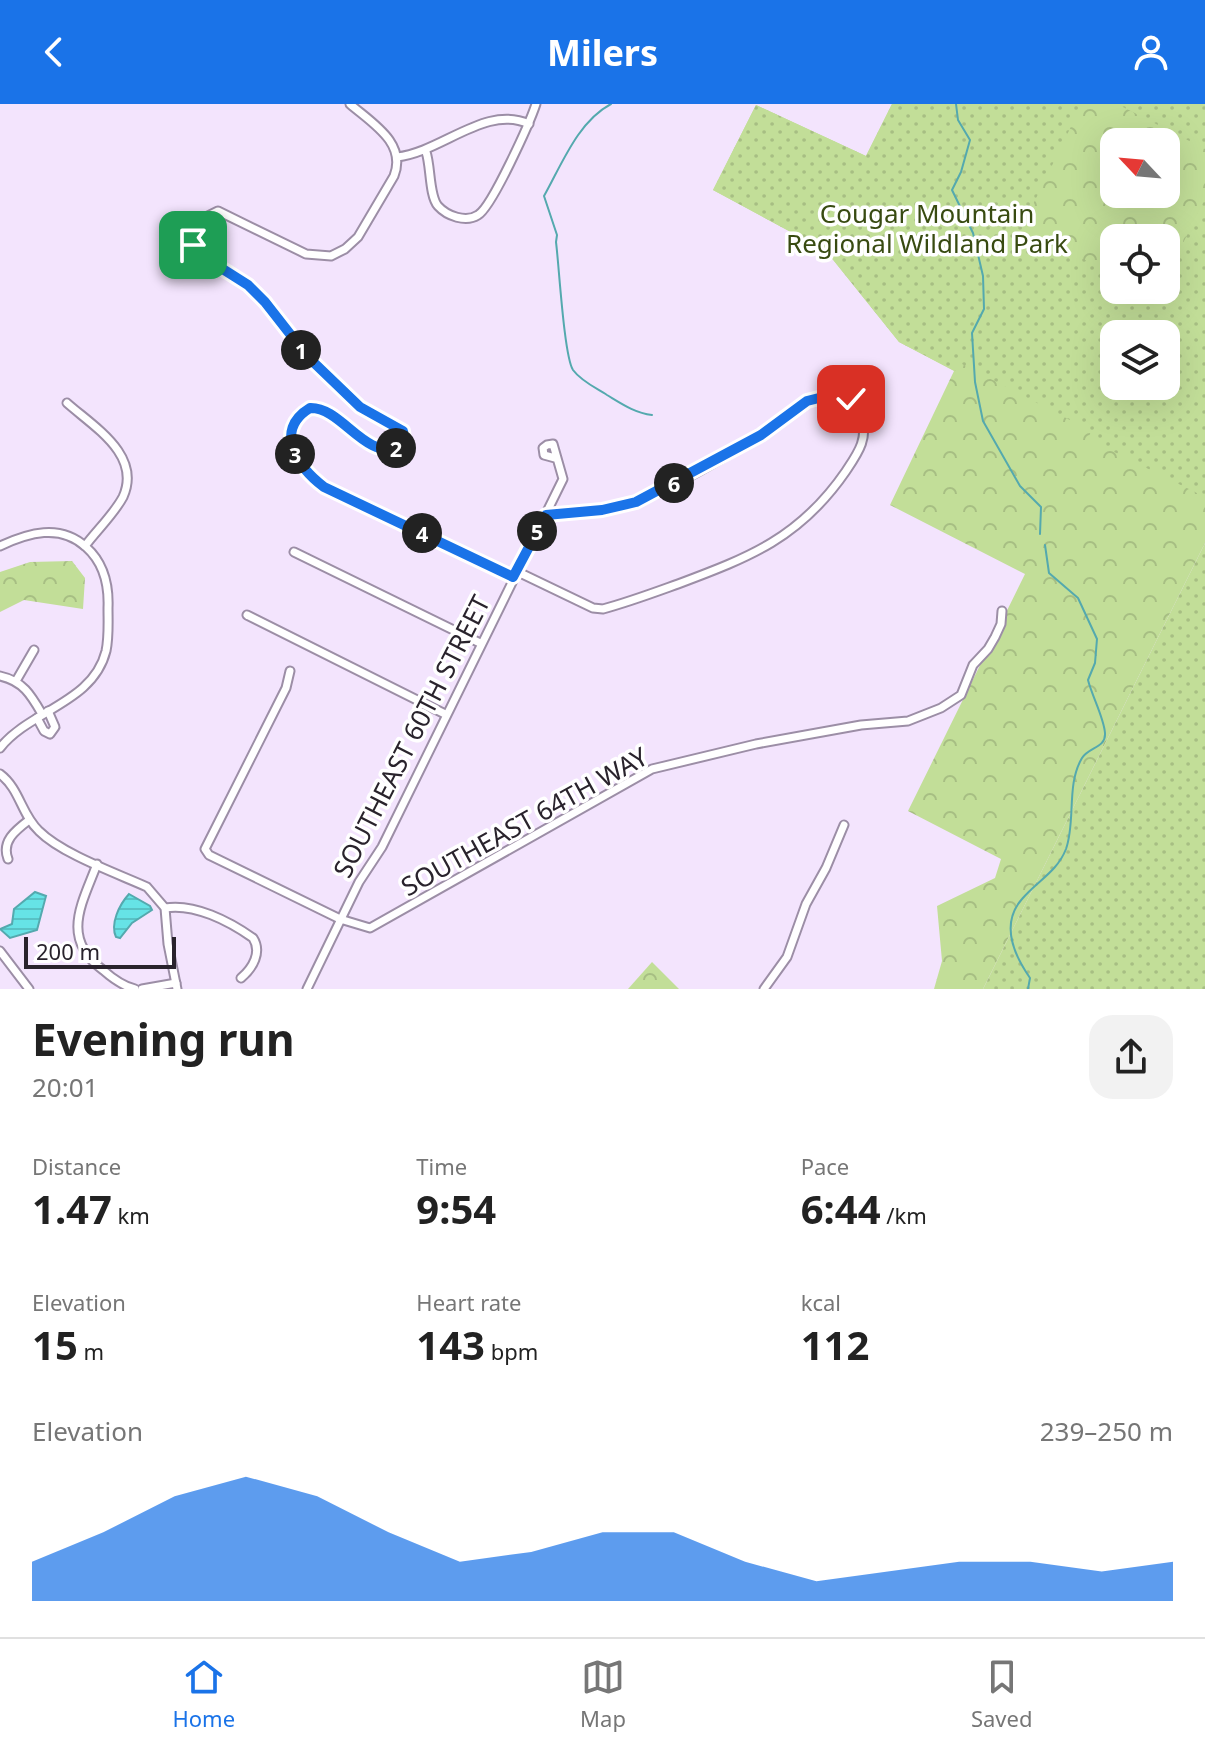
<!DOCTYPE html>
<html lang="en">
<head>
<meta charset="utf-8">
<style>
	body { margin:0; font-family:"Noto Sans",sans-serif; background:#f2f2f2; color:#222; height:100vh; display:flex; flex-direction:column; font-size:30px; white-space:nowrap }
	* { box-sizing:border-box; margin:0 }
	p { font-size:26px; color:#767676 }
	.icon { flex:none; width:44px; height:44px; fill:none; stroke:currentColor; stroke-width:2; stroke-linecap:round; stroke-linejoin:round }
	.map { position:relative; height:885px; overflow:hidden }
	.drawer { display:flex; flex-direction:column; background:#fff; flex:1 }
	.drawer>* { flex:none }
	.needle { width:52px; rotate:296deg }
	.fabs { position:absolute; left:1100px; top:24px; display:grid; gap:16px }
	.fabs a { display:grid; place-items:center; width:80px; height:80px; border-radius:16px; background:#fff; box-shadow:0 8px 32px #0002; font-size:40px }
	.scale { position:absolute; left:24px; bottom:20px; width:152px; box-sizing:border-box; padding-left:8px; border:4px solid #29232c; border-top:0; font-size:22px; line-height:28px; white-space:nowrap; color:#29232c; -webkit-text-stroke:6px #fff; paint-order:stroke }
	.pin { position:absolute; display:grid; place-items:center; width:68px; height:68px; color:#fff; margin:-34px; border-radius:16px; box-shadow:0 4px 12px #0006 }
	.km { position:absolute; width:40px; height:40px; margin:-20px; border-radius:50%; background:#222; color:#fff; font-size:22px; line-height:40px; text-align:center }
	.round { display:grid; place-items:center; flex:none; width:84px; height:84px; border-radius:24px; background:#f2f2f2 }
	.head { display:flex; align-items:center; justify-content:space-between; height:136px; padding:0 32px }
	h1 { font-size:44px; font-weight:700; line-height:60px }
	.figures { display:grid; grid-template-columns:repeat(3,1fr); gap:12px; height:136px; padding:8px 32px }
	.figures div { display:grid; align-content:center }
	.figures b { font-size:40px; font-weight:700 }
	.figures small { font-size:22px; font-weight:400 }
	.figures p { font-size:22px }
	.chart { height:224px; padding:16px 32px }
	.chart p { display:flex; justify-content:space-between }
	.chart svg { width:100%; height:144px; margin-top:8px; fill:#1a73e8; opacity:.7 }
	header { display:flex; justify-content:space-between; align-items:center; height:104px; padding:0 32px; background:#1a73e8; color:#fff; font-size:36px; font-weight:700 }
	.tabs { display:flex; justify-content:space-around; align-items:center; height:112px; border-top:2px solid #e0e0e0; background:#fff; font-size:22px; color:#767676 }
	.tabs a { display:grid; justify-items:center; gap:4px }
	.tabs .current { color:#1a73e8 }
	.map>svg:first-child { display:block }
</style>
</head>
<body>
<header><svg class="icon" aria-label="back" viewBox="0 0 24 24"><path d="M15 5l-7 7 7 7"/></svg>Milers<svg class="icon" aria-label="person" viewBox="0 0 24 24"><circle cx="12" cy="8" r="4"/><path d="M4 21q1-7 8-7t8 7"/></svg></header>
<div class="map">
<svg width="1205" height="885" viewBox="0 0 1205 885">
	<defs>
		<pattern id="forest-crowns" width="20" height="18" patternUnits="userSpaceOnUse" patternTransform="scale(2)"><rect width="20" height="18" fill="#c2de98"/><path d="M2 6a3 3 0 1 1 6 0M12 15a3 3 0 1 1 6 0" fill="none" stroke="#a7be83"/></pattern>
		<pattern id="park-dots" width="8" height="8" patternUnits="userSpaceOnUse" patternTransform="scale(2)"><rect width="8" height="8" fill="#c2de98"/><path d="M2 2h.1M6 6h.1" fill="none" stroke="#a7be83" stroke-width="1.8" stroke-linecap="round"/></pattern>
		<pattern id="water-rules" width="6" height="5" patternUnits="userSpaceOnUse" patternTransform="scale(2)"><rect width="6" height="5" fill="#66e3e6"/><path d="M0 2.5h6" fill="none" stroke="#58c2c5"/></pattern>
	</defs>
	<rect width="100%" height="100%" fill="#f3e4fd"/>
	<g fill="url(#forest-crowns)" fill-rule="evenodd">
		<path d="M892 0H1205V439L983 885H934L942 857 937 802 995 774 1001 755 908 707 1025 470 890 401 954 267 899 238 826 147 713 86 756 1 866 52ZM1114 38H1166V90H1114ZM1114 134H1166V186H1114ZM1114 230H1166V282H1114Z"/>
		<polygon points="72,457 85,474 83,505 24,496 0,508 0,468 30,458"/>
		<polygon points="652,858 679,885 628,885"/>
	</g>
	<g fill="url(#park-dots)" fill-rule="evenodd">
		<path d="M892 0H1082L1022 123 1114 171V186H1144L1156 192 1159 186H1166V173L1205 95V393L1088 335 1091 327 960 259 955 267 899 238 826 147 713 86 756 1 866 52ZM1166 230V282H1114V230Z"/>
		<polygon points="1117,0 1205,0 1205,45"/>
		<polygon points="1205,439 1205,885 983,885"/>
	</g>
	<g fill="url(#water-rules)" stroke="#54a9ae" stroke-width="2">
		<polygon points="35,788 46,792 37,826 10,834 0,825 12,820 14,805"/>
		<path d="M129 790 150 802 152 806 132 819 120 834 116 833C110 820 119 801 129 790Z"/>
	</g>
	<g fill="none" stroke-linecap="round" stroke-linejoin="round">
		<g stroke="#54a9ae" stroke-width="2">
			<path d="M611 0C578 17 561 62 544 92L557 131 556 138C559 161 564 252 573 266 581 277 596 284 607 291 622 300 635 309 652 311"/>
			<polyline points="956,0 958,16 970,36 961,68 952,86 973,129 983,172 984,205 972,229 975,278 983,317 1020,382 1041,403 1040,430"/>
			<path d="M1028 885 1030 874C1014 851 1000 820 1022 795 1037 777 1057 768 1066 745 1076 717 1066 681 1082 654 1089 643 1106 644 1105 629 1104 614 1092 592 1088 576L1095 559 1097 535 1078 494 1049 469 1045 441"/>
		</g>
		<g stroke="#9c8ea6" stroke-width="11">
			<g id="minor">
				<path d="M350 0C372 19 407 39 394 72L358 133 345 145 331 152 306 150 218 107 198 117 192 137 199 150 248 181 265 198 308 253 360 303 403 327 404 335 399 343C364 356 341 304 310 304 273 326 299 365 324 383L513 473"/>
				<path d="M426 48C431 62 429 92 438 102 447 112 466 119 478 111 492 103 530 18 536 0"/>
				<path d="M397 53C442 48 486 0 529 20"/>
				<path d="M67 299C94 323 142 351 123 393 114 410 97 426 85 442"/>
				<path d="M0 442C28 429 60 419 86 443 104 459 109 481 108 504 108 518 109 533 106 547 93 599 30 606 0 644"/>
				<polyline points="294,448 480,539"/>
				<path d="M516 467 593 504 603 505C629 498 653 489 678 480 750 453 800 434 846 367 858 349 869 334 861 312 857 301 851 288 837 289 805 289 784 316 759 332 725 353 689 374 653 391 618 407 582 406 546 411"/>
				<polyline points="247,511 445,610"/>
				<polyline points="290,567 286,584 205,745 209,751 340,815 370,824 652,665 756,640 861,621 908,617 941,604 961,591 973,561 988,545 995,533 1001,520 1002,507"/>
				<path d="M0 572C23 577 31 591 42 610"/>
				<polyline points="16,577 34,546"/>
				<polyline points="37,614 44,627 50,630 55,623 48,607"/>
				<path d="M0 670C20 685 21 710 39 727 62 750 116 769 147 783L165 804 168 840 177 885"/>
				<path d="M8 755C1 737 16 726 29 716"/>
				<path d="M97 760C82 800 60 834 103 866 112 874 123 882 135 885"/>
				<path d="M165 804C194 799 229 817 253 834 262 848 253 864 241 874"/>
				<polyline points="0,847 29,885"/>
				<polyline points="142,885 176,879"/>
				<polyline points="307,885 359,778 382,743 563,375 553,340 547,341 543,344 544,351 555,354"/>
				<polyline points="764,885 787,853 806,800 826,764 844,721"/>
			</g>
		</g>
		<use href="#minor" stroke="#fff" stroke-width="7"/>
	</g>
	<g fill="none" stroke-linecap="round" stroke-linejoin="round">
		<g stroke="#fff" stroke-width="16">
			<path id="route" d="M193 141 199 150 248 181 265 198 308 253 360 303 403 327 404 335 399 343C364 356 342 303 310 304 272 327 299 364 324 383L513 473 546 411 602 406 636 398 761 331 807 297 839 289 851 295"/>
		</g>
		<use href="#route" stroke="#1a73e8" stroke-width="10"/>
	</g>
	<g text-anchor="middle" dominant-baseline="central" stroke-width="7" stroke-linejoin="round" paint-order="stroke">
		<g font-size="26" fill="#384b11" stroke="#fff">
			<text x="927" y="109">Cougar Mountain<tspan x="927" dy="30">Regional Wildland Park</tspan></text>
		</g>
		<g font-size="26" fill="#29232c" stroke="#fff">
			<text transform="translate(411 632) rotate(-63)">SOUTHEAST 60TH STREET</text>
			<text transform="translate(524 717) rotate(-29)">SOUTHEAST 64TH WAY</text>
		</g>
	</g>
</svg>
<div class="fabs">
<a><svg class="needle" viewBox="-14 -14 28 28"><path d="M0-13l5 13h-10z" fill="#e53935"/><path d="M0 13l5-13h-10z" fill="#767676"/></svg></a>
<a><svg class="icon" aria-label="locate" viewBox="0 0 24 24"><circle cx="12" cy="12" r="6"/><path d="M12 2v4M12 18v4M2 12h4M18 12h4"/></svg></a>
<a><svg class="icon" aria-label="layers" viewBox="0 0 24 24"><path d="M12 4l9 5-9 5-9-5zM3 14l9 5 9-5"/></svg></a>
</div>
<div class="scale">200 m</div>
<div class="pin" style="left:193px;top:141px;background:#1e9e55"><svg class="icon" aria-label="arrive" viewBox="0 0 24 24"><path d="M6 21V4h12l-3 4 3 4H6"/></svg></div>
<div class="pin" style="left:851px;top:295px;background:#d93025"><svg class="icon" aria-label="check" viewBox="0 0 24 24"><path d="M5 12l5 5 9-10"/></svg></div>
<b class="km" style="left:301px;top:246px">1</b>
<b class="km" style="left:396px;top:344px">2</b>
<b class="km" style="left:295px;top:350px">3</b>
<b class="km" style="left:422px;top:429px">4</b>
<b class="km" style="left:537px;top:427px">5</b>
<b class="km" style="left:674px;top:379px">6</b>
</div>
<section class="drawer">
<div class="head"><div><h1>Evening run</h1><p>20:01</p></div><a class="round"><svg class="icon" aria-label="share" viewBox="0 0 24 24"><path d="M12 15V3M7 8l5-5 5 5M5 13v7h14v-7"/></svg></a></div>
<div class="figures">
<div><p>Distance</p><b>1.47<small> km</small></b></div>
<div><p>Time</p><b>9:54</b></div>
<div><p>Pace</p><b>6:44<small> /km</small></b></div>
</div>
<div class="figures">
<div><p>Elevation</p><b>15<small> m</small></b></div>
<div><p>Heart rate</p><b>143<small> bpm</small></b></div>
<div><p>kcal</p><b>112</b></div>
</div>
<div class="chart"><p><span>Elevation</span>239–250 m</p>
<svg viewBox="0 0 160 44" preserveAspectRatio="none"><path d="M0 44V32L10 23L20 12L30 6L40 12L50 23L60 32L70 29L80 23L90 23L100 32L110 38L120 35L130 32L140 32L150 35L160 32V44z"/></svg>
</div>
</section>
<nav class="tabs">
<a class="current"><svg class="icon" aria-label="home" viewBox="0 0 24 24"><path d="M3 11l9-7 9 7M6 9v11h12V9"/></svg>Home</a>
<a><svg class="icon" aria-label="map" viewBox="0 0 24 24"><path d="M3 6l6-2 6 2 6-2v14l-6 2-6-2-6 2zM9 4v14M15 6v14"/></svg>Map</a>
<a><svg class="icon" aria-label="saved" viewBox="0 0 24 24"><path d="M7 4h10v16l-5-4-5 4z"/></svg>Saved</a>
</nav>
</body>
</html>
